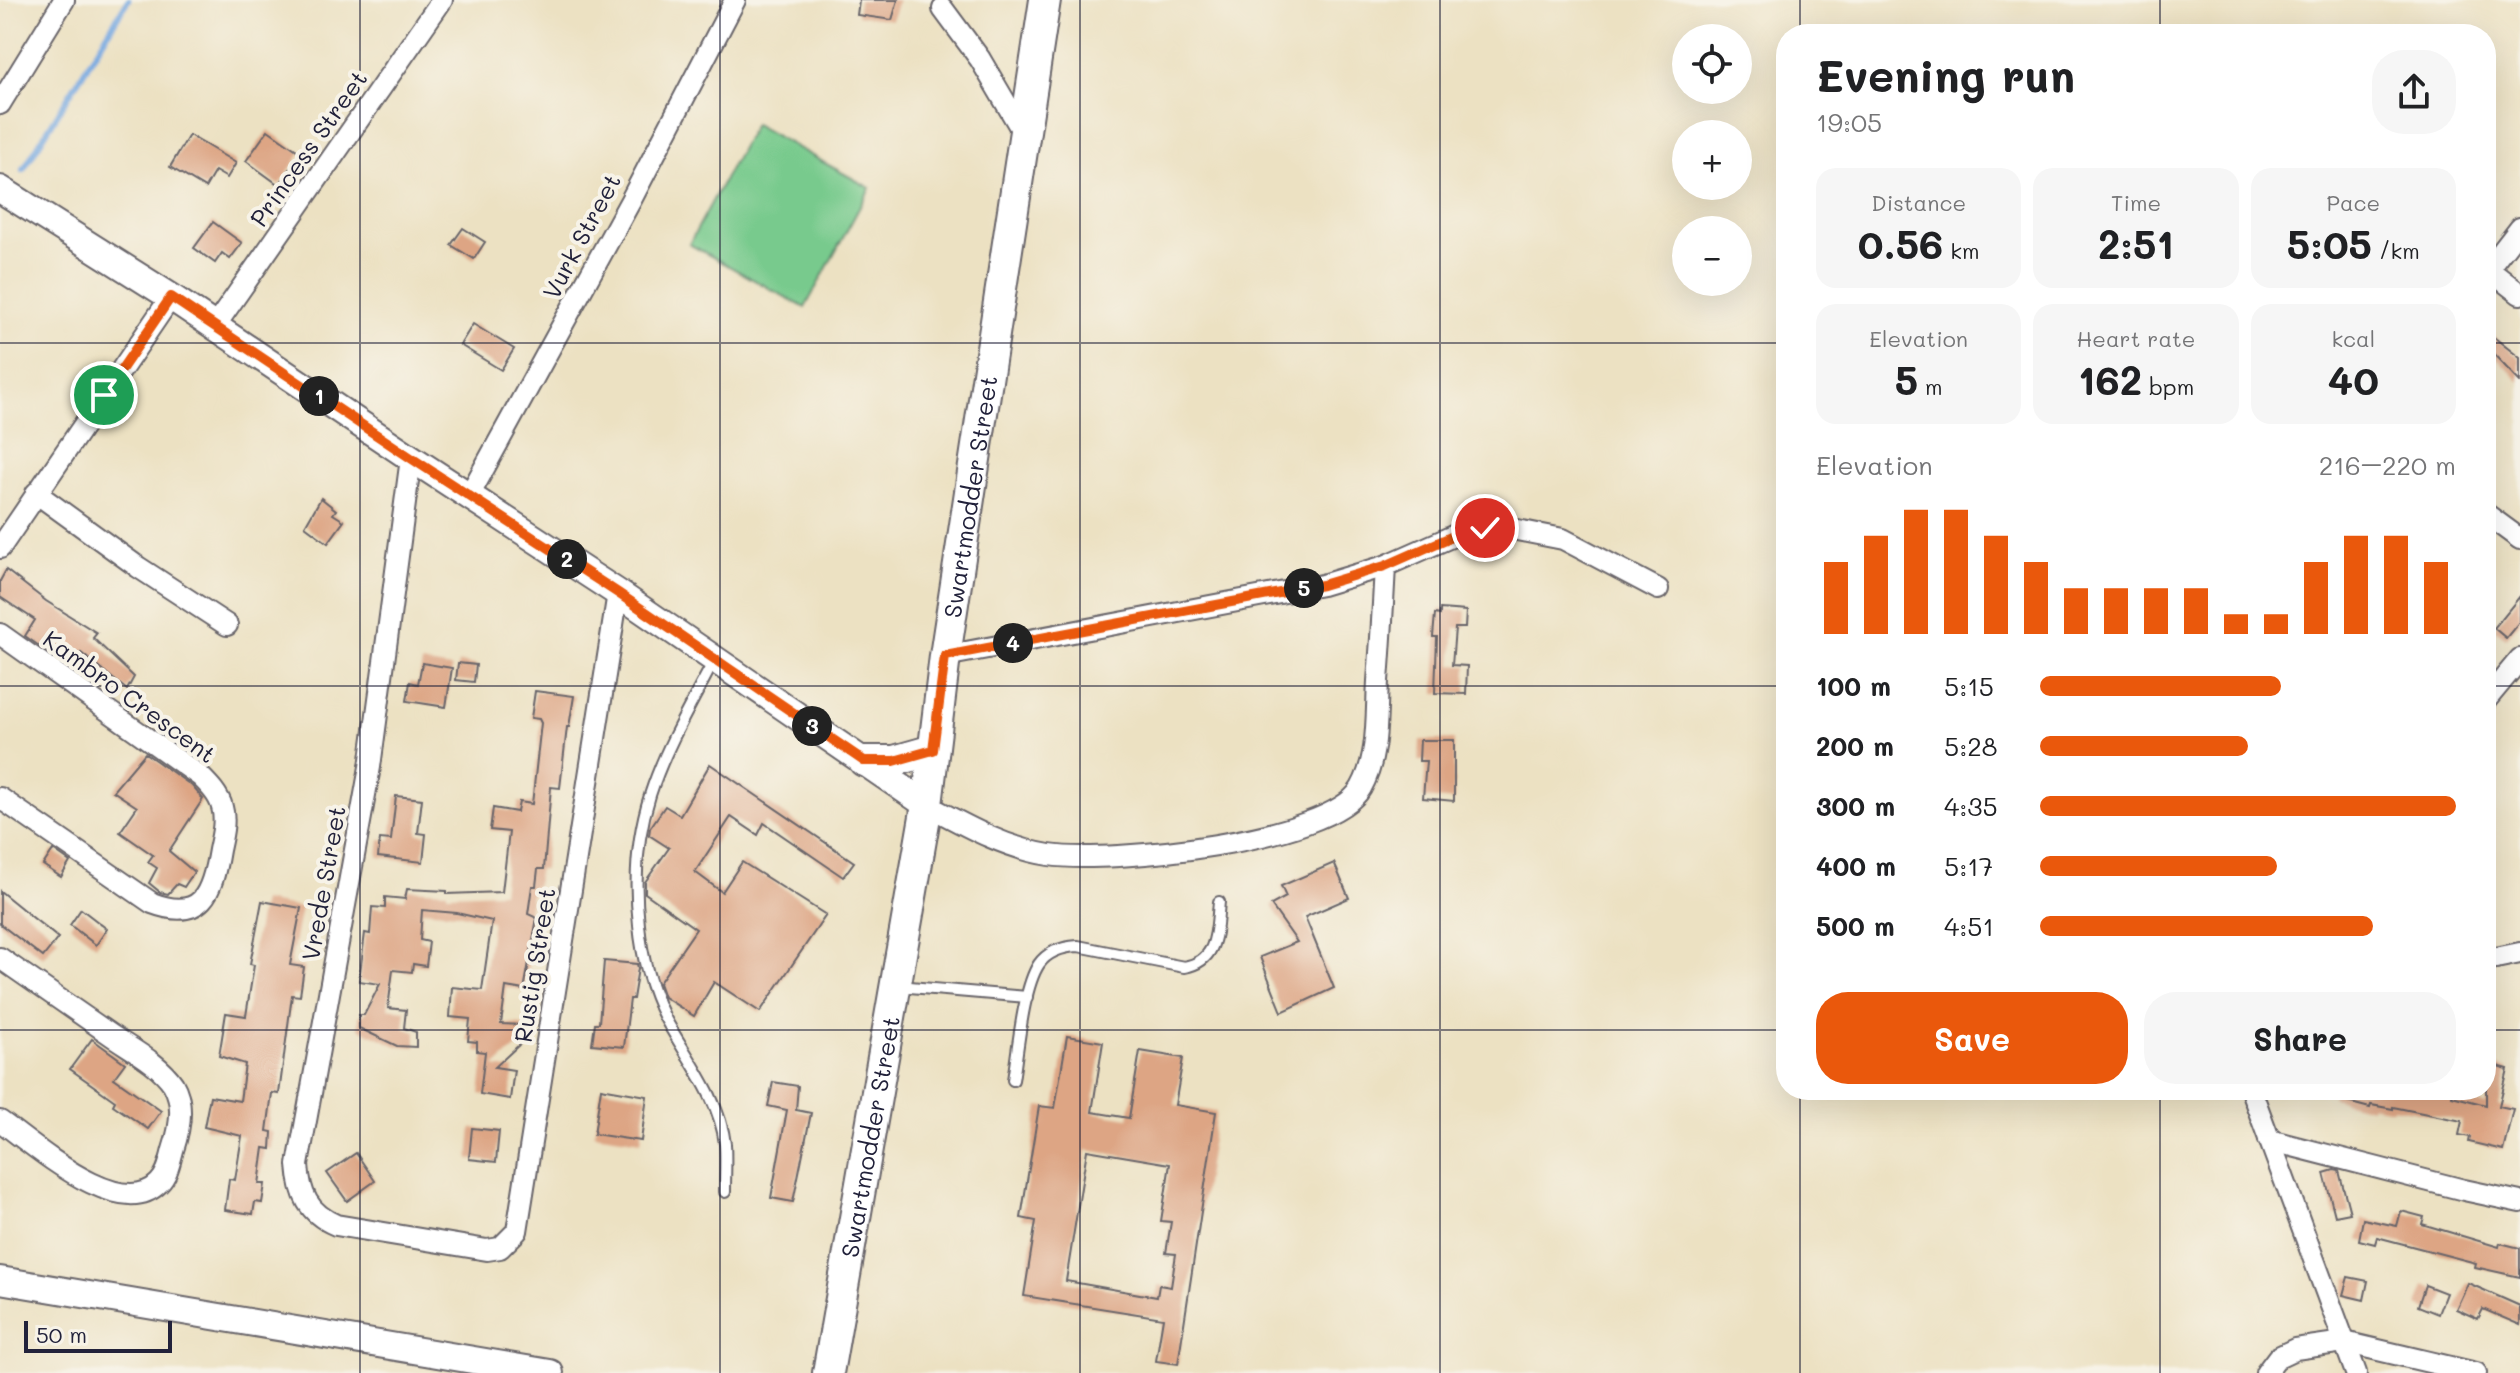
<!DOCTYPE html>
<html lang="en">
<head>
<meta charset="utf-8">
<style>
	body { margin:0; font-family:Mali,sans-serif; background:#f6f6f6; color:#202124; height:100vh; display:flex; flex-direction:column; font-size:30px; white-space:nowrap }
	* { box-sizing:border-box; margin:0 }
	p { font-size:26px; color:#757577 }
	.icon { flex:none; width:44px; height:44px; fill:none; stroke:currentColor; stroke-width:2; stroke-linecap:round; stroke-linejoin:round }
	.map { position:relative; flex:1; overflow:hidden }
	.drawer { position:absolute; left:1776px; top:24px; width:720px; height:1076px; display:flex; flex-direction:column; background:#fff; border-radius:32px; box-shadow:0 8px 32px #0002 }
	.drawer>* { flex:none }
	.buttons { position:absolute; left:1672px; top:24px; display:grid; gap:16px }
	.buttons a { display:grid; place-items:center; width:80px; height:80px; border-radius:50%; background:#fff; box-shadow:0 8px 32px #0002; font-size:40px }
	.scale { position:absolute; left:24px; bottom:20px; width:148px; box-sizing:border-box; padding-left:8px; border:4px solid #22223b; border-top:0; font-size:22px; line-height:28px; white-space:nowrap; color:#22223b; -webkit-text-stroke:6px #f7f3e8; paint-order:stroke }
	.pin { position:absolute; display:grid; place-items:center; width:68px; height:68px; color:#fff; margin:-34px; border:4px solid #fff; border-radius:50%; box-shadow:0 2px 8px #0007 }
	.km { position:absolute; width:40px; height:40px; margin:-20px; border-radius:50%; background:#222; color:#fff; font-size:22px; line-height:40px; text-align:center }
	.round { display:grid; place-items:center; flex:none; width:84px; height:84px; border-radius:32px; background:#f6f6f6 }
	.headline { display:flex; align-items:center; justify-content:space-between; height:136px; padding:0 40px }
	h1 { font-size:44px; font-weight:700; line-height:60px }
	.figures { display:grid; grid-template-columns:repeat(3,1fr); gap:12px; height:136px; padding:8px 40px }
	.figures div { display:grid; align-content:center; border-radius:20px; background:#f6f6f6; text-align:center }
	.figures b { font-size:40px; font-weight:700 }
	.figures small { font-size:22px; font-weight:400 }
	.figures p { font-size:22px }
	.chart { height:224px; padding:16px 40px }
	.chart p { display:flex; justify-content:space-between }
	.chart svg { width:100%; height:144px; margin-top:8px; stroke:#ea580c; stroke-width:6 }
	.action { display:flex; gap:16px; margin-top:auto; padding:16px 40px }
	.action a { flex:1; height:92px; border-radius:32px; background:#ea580c; color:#fff; font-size:32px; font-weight:700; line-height:92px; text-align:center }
	.action a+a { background:#f6f6f6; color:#202124 }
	ul { padding:0 40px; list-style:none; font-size:26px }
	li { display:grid; grid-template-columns:128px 96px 1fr; align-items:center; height:60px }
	li i { height:20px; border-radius:10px; background:#ea580c }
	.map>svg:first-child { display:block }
</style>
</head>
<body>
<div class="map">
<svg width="2520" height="1373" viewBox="0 0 2520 1373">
	<rect width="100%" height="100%" fill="#f7f3e8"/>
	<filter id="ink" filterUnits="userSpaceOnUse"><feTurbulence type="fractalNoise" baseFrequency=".0125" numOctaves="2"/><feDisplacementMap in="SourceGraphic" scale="16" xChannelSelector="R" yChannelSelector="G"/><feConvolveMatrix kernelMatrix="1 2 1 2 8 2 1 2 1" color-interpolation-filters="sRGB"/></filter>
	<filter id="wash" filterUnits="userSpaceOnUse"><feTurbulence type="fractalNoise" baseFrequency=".006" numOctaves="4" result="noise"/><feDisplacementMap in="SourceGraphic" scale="32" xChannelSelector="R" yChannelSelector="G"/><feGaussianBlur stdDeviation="1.8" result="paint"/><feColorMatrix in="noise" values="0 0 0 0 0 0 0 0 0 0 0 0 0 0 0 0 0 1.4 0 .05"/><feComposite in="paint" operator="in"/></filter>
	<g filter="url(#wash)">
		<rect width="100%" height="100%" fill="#ece1c2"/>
		<polygon fill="#78ca8d" stroke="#4d7664" stroke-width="2" points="754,124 870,188 805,308 689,244"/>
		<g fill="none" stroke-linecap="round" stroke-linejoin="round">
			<polyline stroke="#75a7e0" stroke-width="6" points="23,170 128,0"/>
		</g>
		<g id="blocks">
			<g fill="#dda584" fill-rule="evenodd">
				<polygon points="859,0 898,0 892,20 857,15"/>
				<polygon points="268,130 301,153 279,185 246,161"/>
				<polygon points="189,135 236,163 227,178 215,171 205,188 170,167"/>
				<polygon points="213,222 242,243 230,259 222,253 215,263 194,248"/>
				<polygon points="463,228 485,242 474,259 451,245"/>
				<polygon points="473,324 514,349 501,370 460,345"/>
				<polygon points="2486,331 2520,358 2520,382 2486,346"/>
				<polygon points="321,498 336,510 333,514 344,521 328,543 305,526"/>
				<polygon points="6,570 46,601 97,633 93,638 134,677 127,690 81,653 69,667 25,636 35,620 0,597 0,581"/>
				<polygon points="2520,596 2520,621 2506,638 2494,628"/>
				<polygon points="1440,609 1466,611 1465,628 1455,628 1452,665 1467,666 1466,694 1435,693 1437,637 1433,637 1435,614 1440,615"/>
				<polygon points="422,663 452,668 446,707 407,701 410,682 418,684"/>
				<polygon points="458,663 476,665 474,682 456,680"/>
				<polygon points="535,691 574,696 569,727 567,727 560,788 551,787 544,869 538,869 536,886 532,886 528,914 537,918 524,990 506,987 501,1024 523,1025 521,1043 495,1067 514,1070 510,1099 480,1094 485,1052 477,1051 477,1042 468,1041 470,1019 450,1017 452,987 482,990 492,921 457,913 422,910 420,940 429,942 426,966 413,964 412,972 393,970 388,1008 406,1010 404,1028 416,1032 416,1047 397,1046 359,1028 359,1015 364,1015 380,984 359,981 365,933 370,934 372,907 385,908 385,897 405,899 407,889 447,891 447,894 502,892 509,832 490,830 493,808 517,812 519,802 532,804 541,723 539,719 531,718"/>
				<polygon points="1420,740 1454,740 1454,801 1423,798 1426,761 1419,761"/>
				<polygon points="145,753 192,786 203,799 169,851 194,872 184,887 177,884 168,894 160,892 149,883 157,868 148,862 153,855 120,832 137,807 113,791"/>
				<polygon points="710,764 854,862 843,877 764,823 758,835 731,817 695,872 722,892 742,862 826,915 760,1012 714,982 694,1016 664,997 659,983 696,929 645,893 645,882 669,848 649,835 650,828 665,806 680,815"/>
				<polygon points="396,796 422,799 418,833 426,834 423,862 378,857 380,839 391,840"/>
				<polygon points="53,850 70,862 61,877 43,865"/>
				<polygon points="1334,863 1349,898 1305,917 1334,988 1282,1012 1260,957 1297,942 1271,905 1286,897 1281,886"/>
				<polygon points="0,891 58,938 43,957 0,924"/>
				<polygon points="262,901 301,908 290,965 304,967 300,996 292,995 279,1094 272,1093 267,1131 272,1132 271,1149 264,1148 259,1184 265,1184 262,1203 255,1202 253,1214 225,1210 229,1179 235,1180 242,1136 204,1127 210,1096 240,1101 245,1064 219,1056 226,1013 246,1016 254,965 250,964"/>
				<polygon points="81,909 107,929 96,945 70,925"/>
				<polygon points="604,961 637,964 638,968 633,999 630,999 624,1047 592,1044 595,1023 599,1023"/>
				<path d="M1067 1036 1103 1042 1092 1112 1129 1118 1140 1051 1183 1058 1175 1105 1216 1112 1178 1364 1156 1361 1163 1318 1024 1296 1036 1221 1021 1218 1039 1106 1055 1108ZM1087 1150 1170 1164 1161 1221 1171 1222 1166 1253 1176 1254 1171 1287 1159 1285 1157 1297 1066 1281Z"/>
				<polygon points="92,1039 125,1063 114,1078 161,1111 148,1129 113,1105 115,1101 70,1069"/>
				<polygon points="2486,1063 2508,1069 2499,1106 2513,1109 2503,1150 2469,1142 2470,1137 2459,1135 2462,1121 2393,1107 2393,1109 2371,1105 2370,1108 2332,1098 2333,1090 2453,1090 2452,1096 2486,1105"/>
				<polygon points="773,1082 798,1086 796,1110 811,1113 793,1202 771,1198 787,1110 768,1106"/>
				<polygon points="601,1088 647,1096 641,1141 594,1134"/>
				<polygon points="472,1128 499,1131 496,1162 469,1159"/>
				<polygon points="356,1153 375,1181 347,1201 327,1173"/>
				<polygon points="2334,1170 2339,1171 2350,1213 2335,1216 2324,1173"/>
				<polygon points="2401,1211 2424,1217 2422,1224 2499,1247 2500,1243 2520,1248 2520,1277 2475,1267 2476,1263 2377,1237 2375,1244 2359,1240 2363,1219 2397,1226"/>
				<polygon points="2348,1277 2368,1281 2364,1300 2343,1295"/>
				<polygon points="2468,1283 2520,1306 2520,1325 2483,1309 2478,1319 2456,1309"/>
				<polygon points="2425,1285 2446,1293 2438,1314 2418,1306"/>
			</g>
		</g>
	</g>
	<g filter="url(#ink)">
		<use href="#blocks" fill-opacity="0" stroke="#69656a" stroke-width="2"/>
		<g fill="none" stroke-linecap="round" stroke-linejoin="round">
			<g stroke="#69656a" stroke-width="14">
				<g id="service">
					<path d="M714 661C664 754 626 815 639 925 642 958 650 988 665 1018 686 1057 720 1098 725 1144 726 1159 725 1176 725 1192"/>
					<polyline points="898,986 1027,997"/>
					<path d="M1013 1080C1018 1050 1023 988 1039 964 1048 951 1063 947 1078 946L1184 967C1219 961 1216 930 1219 902"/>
				</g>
			</g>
			<g stroke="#69656a" stroke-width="24">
				<g id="minor">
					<polyline points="943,9 980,59 1024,134"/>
					<polyline points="0,104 64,0"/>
					<polyline points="2488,269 2520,294"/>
					<polyline points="2486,272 2520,228"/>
					<polyline points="215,326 442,0"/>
					<path d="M411 458 370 767 298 1165C300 1194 308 1213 336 1225L487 1250 500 1248 517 1231 618 593"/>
					<polyline points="36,493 138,567 227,625"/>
					<polyline points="470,494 631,200 735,0"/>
					<polyline points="2486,514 2520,539"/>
					<polyline points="0,548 171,297"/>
					<path d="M0 634 200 776C209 785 219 795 222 807 226 821 222 836 219 850 212 893 202 922 152 903L0 798"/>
					<polyline points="945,656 1322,585 1385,566 1453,536 1485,528 1512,529 1563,539 1658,589"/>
					<polyline points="2486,700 2520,659"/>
					<path d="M927 805C966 826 1005 848 1049 855 1109 864 1330 842 1361 788 1379 756 1376 716 1378 681 1381 643 1383 605 1385 566"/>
					<path d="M0 958C37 984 74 1009 111 1035 131 1049 159 1063 173 1084 185 1104 180 1129 173 1150 170 1161 168 1174 159 1183 120 1223 33 1144 0 1121"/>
					<polyline points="2486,960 2520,953"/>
					<polyline points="2251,1090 2356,1373"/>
					<polyline points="2269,1140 2464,1190 2520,1202"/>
					<polyline points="2266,1373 2278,1357 2295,1349 2344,1342 2476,1373"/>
				</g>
			</g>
			<g stroke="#69656a" stroke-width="30">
				<g id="tertiary">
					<polyline points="0,189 171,297 411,458 618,593 927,805"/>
					<polyline points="0,1280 550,1373"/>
				</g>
			</g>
			<g stroke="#69656a" stroke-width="34">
				<g id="secondary">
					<polyline points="864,761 894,761 933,750"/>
					<path id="s1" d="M828 1373 927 805 945 656 1045 0"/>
				</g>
			</g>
			<use href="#service" stroke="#fff" stroke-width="10"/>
			<use href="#minor" stroke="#fff" stroke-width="20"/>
			<use href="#tertiary" stroke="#fff" stroke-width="26"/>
			<use href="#secondary" stroke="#fff" stroke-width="30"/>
		</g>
	</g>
	<g fill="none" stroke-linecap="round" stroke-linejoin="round" filter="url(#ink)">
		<g stroke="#fff" stroke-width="16">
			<polyline id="route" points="104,395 171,297 411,458 618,593 864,761 894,761 933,750 945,656 1322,585 1385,566 1453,536 1485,528"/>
		</g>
		<use href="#route" stroke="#ea580c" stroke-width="10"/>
	</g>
	<path fill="none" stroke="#22223b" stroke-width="2" stroke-opacity="0.55" d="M360 0V1373M720 0V1373M1080 0V1373M1440 0V1373M1800 0V34M2160 0V34M0 343H1786M2486 343H2520M0 686H1786M2486 686H2520M0 1030H1786M2486 1030H2520M1800 1090V1373M2160 1090V1373"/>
	<g text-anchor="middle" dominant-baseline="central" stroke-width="8" stroke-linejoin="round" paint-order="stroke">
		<g font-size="24" fill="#22223b" stroke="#f7f3e8">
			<text transform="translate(308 148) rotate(-55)">Princess Street</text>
			<text transform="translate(581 236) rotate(-62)">Vurk Street</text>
			<text stroke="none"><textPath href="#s1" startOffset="888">Swartmodder Street</textPath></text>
			<text transform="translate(130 696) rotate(36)">Kambro Crescent</text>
			<text transform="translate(323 883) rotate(-80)">Vrede Street</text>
			<text transform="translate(534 965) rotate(-81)">Rustig Street</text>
			<text stroke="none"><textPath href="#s1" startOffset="240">Swartmodder Street</textPath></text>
		</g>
	</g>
</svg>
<div class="buttons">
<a><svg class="icon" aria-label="locate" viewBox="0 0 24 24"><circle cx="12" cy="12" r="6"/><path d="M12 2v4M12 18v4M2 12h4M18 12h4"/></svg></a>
<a>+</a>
<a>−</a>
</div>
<div class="scale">50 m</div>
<div class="pin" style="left:104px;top:395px;background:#1e9e55"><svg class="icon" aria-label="arrive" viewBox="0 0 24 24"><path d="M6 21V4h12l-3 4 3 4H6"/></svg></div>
<div class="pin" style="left:1485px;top:528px;background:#d93025"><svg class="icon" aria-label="check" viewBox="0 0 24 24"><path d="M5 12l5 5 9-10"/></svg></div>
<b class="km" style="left:319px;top:396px">1</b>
<b class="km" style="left:567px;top:559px">2</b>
<b class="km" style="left:812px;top:726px">3</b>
<b class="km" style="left:1013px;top:643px">4</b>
<b class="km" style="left:1304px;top:588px">5</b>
<section class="drawer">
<div class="headline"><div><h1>Evening run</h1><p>19:05</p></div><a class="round"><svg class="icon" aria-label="share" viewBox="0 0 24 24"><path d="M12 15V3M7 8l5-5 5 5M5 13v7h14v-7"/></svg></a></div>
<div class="figures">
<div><p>Distance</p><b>0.56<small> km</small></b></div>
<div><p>Time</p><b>2:51</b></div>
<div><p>Pace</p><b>5:05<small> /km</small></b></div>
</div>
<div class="figures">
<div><p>Elevation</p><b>5<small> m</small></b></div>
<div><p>Heart rate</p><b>162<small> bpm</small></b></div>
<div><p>kcal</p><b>40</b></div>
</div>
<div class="chart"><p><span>Elevation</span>216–220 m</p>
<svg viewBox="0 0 160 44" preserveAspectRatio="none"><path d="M5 44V22M15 44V14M25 44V6M35 44V6M45 44V14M55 44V22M65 44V30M75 44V30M85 44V30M95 44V30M105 44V38M115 44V38M125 44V22M135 44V14M145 44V14M155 44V22"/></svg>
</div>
<ul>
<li><b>100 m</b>5:15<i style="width:58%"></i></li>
<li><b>200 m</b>5:28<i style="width:50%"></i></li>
<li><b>300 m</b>4:35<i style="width:100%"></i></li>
<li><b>400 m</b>5:17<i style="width:57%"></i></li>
<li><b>500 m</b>4:51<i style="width:80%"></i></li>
</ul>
<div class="action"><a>Save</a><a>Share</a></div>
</section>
</div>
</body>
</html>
